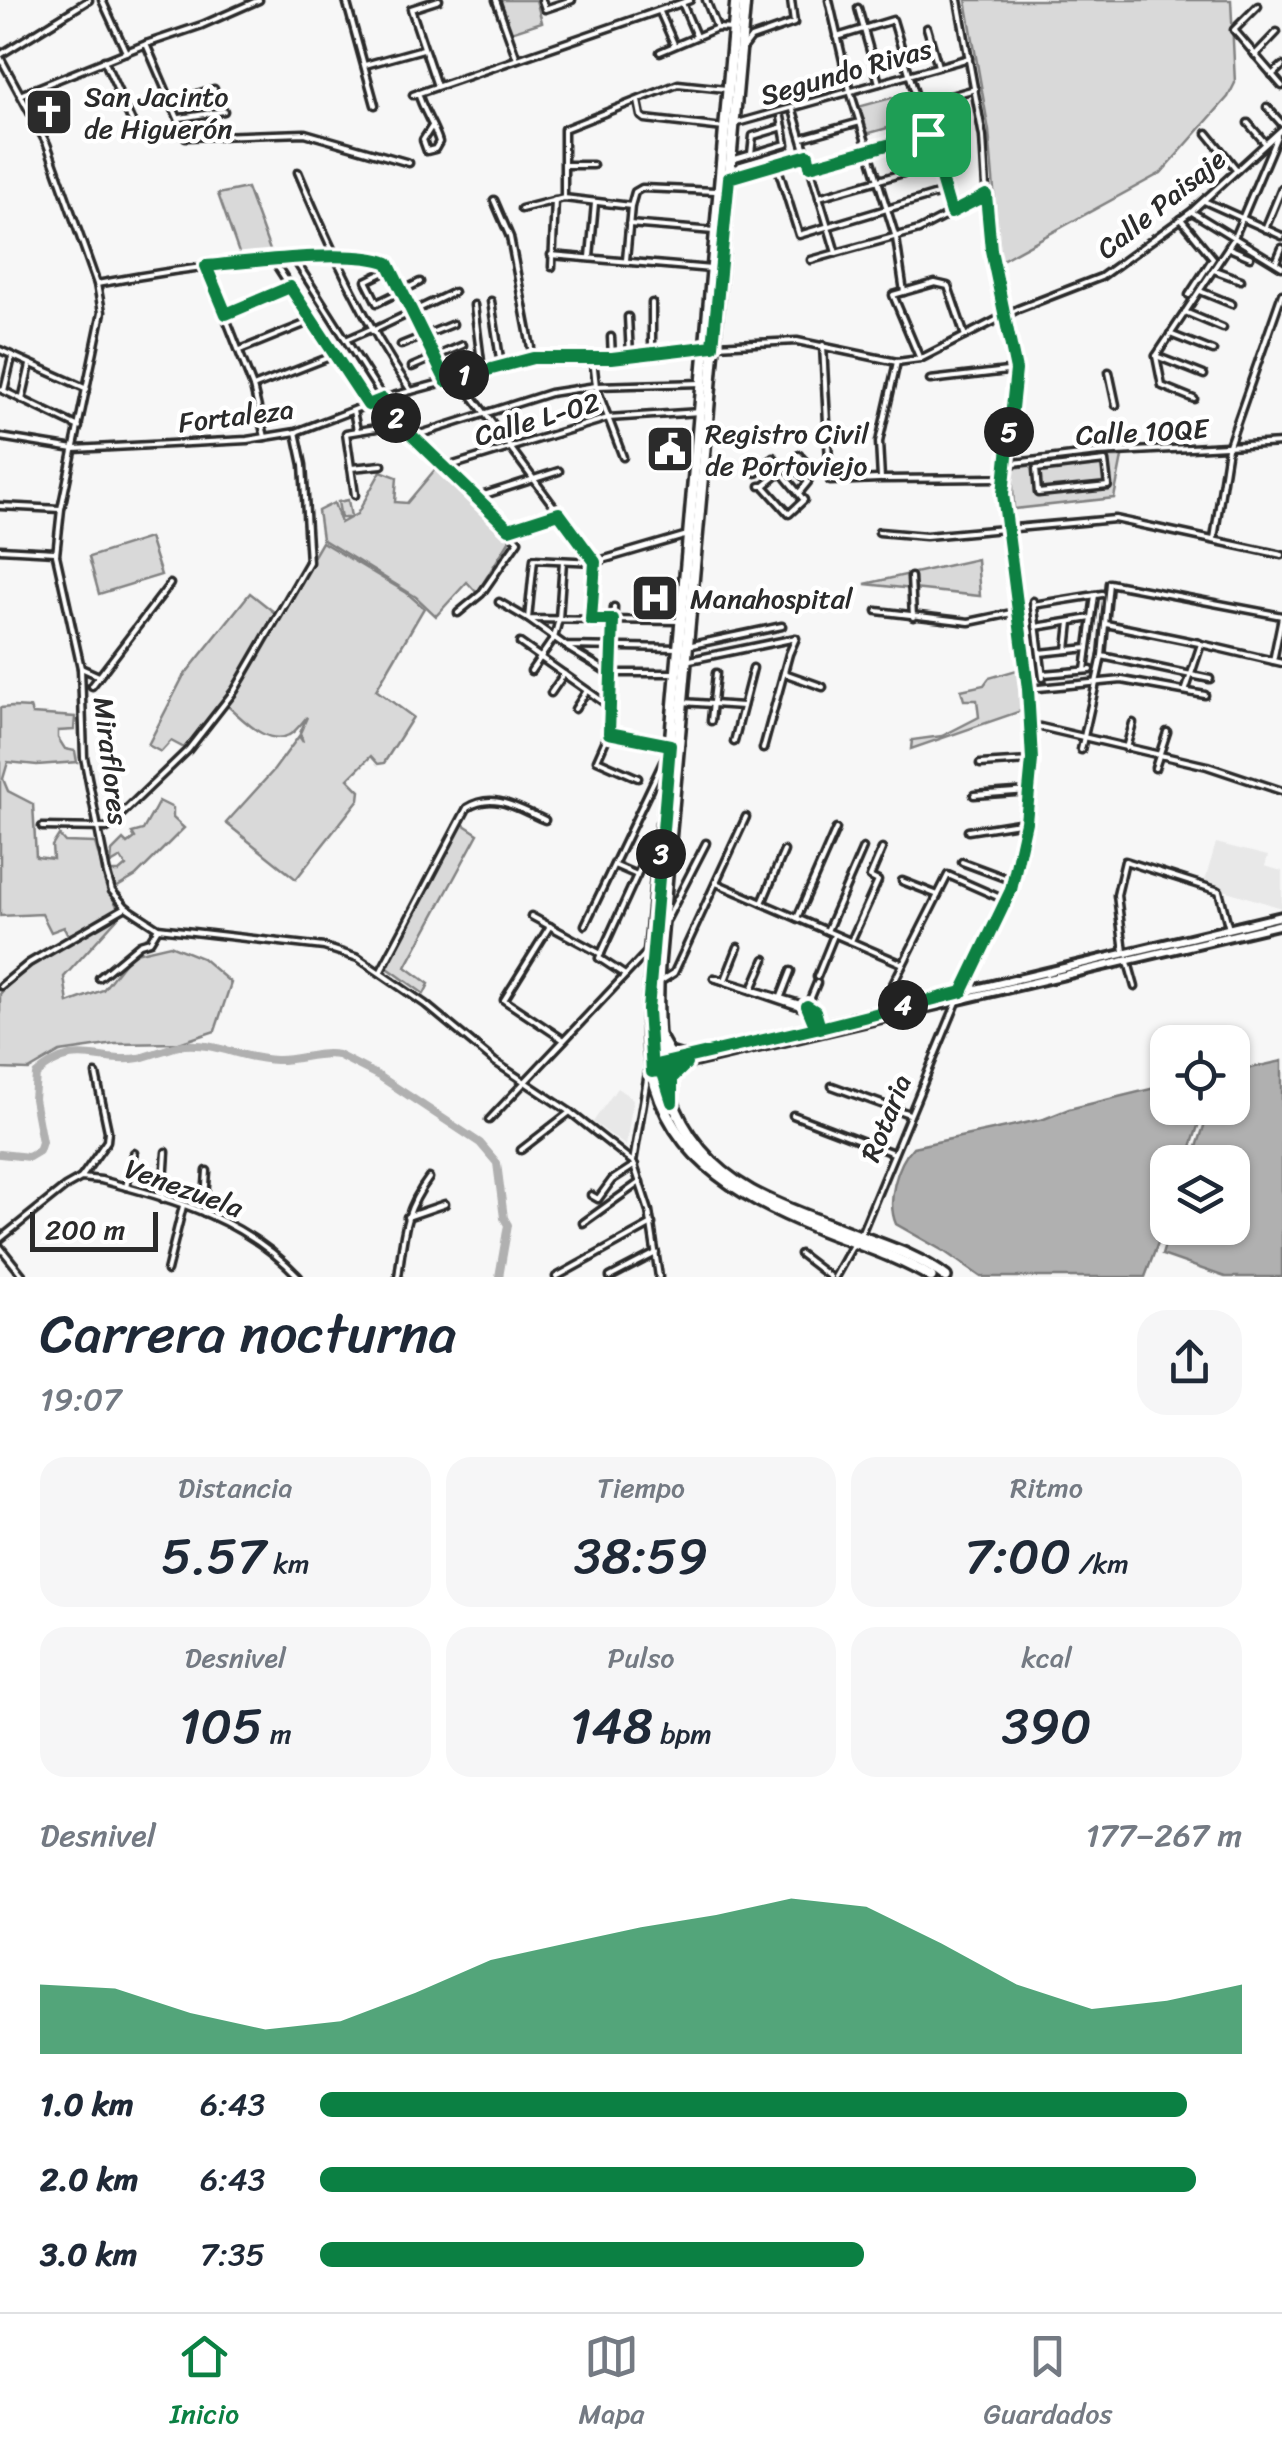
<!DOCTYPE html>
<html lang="es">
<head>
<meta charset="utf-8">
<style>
	body { margin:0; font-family:Sriracha,sans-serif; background:#f6f6f7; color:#1f2937; height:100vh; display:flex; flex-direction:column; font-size:38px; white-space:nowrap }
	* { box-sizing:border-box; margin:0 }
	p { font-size:32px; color:#747a83 }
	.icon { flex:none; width:55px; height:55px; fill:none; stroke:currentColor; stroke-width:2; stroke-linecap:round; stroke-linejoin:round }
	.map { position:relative; height:1277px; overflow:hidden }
	.sheet { display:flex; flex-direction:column; background:#fff; flex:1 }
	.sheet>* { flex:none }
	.fabs { position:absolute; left:1150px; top:1025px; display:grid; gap:20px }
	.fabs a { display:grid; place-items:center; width:100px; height:100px; border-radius:20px; background:#fff; box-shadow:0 2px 8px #0004; font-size:50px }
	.scale { position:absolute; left:30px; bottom:25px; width:128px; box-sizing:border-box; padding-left:10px; border:5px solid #2b2b2b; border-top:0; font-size:28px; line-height:35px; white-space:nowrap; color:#2b2b2b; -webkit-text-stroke:8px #fff; paint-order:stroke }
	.pin { position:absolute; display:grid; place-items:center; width:85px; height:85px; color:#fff; margin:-42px; border-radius:20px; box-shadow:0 5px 15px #0006 }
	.km { position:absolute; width:50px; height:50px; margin:-25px; border-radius:50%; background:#222; color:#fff; font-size:28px; line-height:50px; text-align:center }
	.round { display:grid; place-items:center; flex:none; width:105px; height:105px; border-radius:30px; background:#f6f6f7 }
	.headline { display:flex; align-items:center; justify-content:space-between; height:170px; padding:0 40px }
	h1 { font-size:55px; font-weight:600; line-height:75px }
	.metrics { display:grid; grid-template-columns:repeat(3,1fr); gap:15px; height:170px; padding:10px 40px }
	.metrics div { display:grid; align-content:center; border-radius:25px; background:#f6f6f7; text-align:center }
	.metrics b { font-size:50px; font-weight:600 }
	.metrics small { font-size:28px; font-weight:400 }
	.metrics p { font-size:28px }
	.chart { height:280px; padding:20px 40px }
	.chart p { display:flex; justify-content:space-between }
	.chart svg { width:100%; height:180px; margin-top:10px; fill:#0b8043; opacity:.7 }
	ul { padding:0 40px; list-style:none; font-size:32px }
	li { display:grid; grid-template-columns:160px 120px 1fr; align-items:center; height:75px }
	li i { height:25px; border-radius:12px; background:#0b8043 }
	.tabs { display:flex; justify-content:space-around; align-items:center; height:140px; border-top:2px solid #e0e1e3; background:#fff; font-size:28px; color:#747a83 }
	.tabs a { display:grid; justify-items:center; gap:5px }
	.tabs .active { color:#0b8043 }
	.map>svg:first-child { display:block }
</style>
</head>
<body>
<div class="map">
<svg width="1282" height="1277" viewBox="0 0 1282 1277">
	<rect width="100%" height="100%" fill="#f7f7f7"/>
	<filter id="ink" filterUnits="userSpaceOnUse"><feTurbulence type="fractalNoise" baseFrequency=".01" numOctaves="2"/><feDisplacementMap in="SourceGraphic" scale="20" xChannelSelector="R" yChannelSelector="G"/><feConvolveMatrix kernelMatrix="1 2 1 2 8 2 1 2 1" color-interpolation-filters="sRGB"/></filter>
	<g filter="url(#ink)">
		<g fill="#e8e8e8">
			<polygon points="1216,843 1268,856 1265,866 1282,871 1282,908 1204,884"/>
			<polygon points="617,1088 633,1099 626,1146 593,1122"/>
		</g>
		<g fill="#d9d9d9" stroke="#828282" stroke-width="2.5">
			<polygon points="498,0 536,0 542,22 508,33"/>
			<polygon points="966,0 1231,0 1235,83 1228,97 1161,173 1000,261 989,131"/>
			<polygon points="913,92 920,119 866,134 858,107"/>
			<polygon points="247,188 271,253 240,256 218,194"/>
			<polygon points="1100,457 1122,457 1114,498 1014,509 1012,468"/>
			<polygon points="438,466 480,501 511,538 477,593 467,582 436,616 416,597 322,539 318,511 334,503 341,523 350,518 341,518 338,502 348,500 351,517 357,514 381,471 397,477 395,502 407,503"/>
			<polygon points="149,538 161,575 99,594 89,557"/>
			<path d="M322 542 407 593 424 608 376 690 413 717 384 763 378 764 371 756 348 779 360 791 359 799 296 879 226 823 274 770 299 736 303 742 300 733 307 717C302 722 296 732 289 735 265 747 241 716 225 704L188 750 171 741 161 752 148 745 183 677 250 593 279 616Z"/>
			<polygon points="977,559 980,596 865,584"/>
			<polygon points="1020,669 1024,710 911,749 912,740 942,736 979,717 977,700 964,700 961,690 984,685 989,678"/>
			<polygon points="13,707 30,708 32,714 75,717 74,730 58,731 58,738 65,749 75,751 77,762 37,765 8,762 3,779 8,791 33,804 36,857 53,859 52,846 59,835 65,842 95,843 110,894 119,909 68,935 64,927 51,932 42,914 0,916 0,708"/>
			<path d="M159 801 173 808V818L184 828 136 876 114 889 111 872H119L126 866 121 858 111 864 112 851 123 840 127 844 135 838 132 833 143 830C149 819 154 811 159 801Z"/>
			<polygon points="461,823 478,834 406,967 429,984 424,994 385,966"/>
			<polygon points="123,912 64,977 68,1003 103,990 131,954 170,945 202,958 231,983 215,1031 179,1043 115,1044 60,1052 29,1070 0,1069 0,994 29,963"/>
		</g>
		<g fill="#b0b0b0" stroke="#7b7b7b" stroke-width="2.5">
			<polygon points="1282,1061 1282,1277 1225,1277 1162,1255 1170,1228 1232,1228 1232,1162 1192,1162 1210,1108 1232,1108 1233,1072"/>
			<path d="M1167 1085 1168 1108H1204L1186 1162H1168L1167 1219 1145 1277H981L945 1252 896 1224C886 1201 897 1164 913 1147L1044 1119 1069 1109Z"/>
		</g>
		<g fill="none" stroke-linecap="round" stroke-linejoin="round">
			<path stroke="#b0b0b0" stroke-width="8" d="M0 1154 29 1157 39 1151 42 1142 34 1099 36 1075C77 1038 98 1065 139 1058 154 1055 169 1047 184 1045 216 1042 245 1060 276 1060 297 1061 318 1051 338 1055L379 1076 480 1143 497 1163 504 1218 508 1225 499 1277"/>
			<g stroke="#2b2b2b" stroke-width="11">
				<g id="pedestrian">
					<polyline points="792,463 799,455 807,464 800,472"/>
					<polyline points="756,473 773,457 782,467 786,464 787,466"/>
					<polyline points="760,486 764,486 789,514 804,500 781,472 792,463 808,482 799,493"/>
					<polyline points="764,486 780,473"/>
				</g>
			</g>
			<g stroke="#2b2b2b" stroke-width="11">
				<g id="minor">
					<polyline points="102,0 126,52"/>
					<polyline points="346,0 375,105"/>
					<polyline points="496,0 517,59"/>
					<polyline points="542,0 545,9 572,0"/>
					<polyline points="706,0 717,28"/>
					<polyline points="829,0 850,91 896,238 904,292"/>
					<polyline points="958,0 983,137 989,238 1016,370 1003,499 1033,743 1028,802 1011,890 963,989"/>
					<polyline points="682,3 696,36"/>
					<polyline points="1258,6 1234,30 1282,86"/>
					<polyline points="858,8 879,83"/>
					<polyline points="660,12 674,44"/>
					<polyline points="927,28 938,66"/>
					<polyline points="837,37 893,20 951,213"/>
					<polyline points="146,44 186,137 305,133 409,163"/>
					<polyline points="745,46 751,38 794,23 791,0"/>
					<polyline points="660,52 717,28 733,29"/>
					<polyline points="0,55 89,0"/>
					<polyline points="1255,55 1277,32"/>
					<polyline points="0,57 47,144 97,284 102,312 61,509 56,555 81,668 84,757 107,874 112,891 126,907 158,928 324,947 358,958 425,1004 495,1062 570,1112 633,1162"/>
					<polyline points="104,60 137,133"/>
					<polyline points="365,65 423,49"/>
					<polyline points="1272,75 1282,66"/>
					<polyline points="437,86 411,9 439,0"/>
					<path d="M418 93C423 111 434 125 439 142L435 149 427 151 423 140 432 126"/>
					<polyline points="22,94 146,44 202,25 259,0"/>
					<polyline points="413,95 690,0"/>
					<polyline points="90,101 119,94"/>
					<polyline points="172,101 214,89"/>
					<polyline points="638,101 641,116 645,119 724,128"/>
					<polyline points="919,105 975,89"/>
					<polyline points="1267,107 1282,124"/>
					<polyline points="793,110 836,253"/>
					<polyline points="180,118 224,111"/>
					<polyline points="1248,123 1265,143"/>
					<polyline points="734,124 969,58"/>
					<polyline points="1207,133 1237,170"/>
					<polyline points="802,138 860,122"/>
					<polyline points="751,154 753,136 783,127"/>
					<polyline points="735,159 786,144 781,117"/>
					<polyline points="565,165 593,165"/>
					<polyline points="777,165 799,235 944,192"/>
					<polyline points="812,166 928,134"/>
					<path d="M298 172C330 248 364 322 411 391"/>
					<polyline points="733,177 806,156"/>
					<polyline points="819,197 935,164"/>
					<polyline points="564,198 564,129 678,84 726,89"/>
					<polyline points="494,200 510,237 533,358"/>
					<polyline points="1204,201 1282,236"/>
					<polyline points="521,209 564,198 631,206 635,192 642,188 716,191"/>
					<polyline points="1192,212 1282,267"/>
					<polyline points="1181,219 1213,258 1189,295"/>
					<polyline points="629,224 714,231"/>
					<polyline points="1265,229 1282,188"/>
					<polyline points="1229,248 1250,257"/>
					<polyline points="551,255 711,269"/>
					<polyline points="590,257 595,203"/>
					<polyline points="273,260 367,405"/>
					<polyline points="295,260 399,423 486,505 518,541 481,594 458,613"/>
					<polyline points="626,260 631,206"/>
					<polyline points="811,260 919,230 986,195"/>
					<polyline points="1276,262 1282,248"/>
					<polyline points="206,267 253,387 265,437"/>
					<polyline points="552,267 555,200"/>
					<polyline points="393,268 366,281 377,303 420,282"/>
					<polyline points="1214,270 1241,280"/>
					<path d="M97 284C144 275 364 237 393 268L446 381"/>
					<polyline points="1200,291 1232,304"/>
					<polyline points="491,301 501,365"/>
					<polyline points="652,303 652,353"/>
					<polyline points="474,305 482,370"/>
					<polyline points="1185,312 1223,328"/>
					<polyline points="226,314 290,287"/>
					<polyline points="628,317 630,356"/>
					<polyline points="372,331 454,292"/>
					<polyline points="1170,334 1213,351"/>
					<polyline points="611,337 612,358"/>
					<polyline points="348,339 371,329"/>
					<polyline points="401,345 453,324"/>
					<polyline points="716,345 797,341 897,362 920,359 1018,309 1101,277 1191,212 1282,129"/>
					<polyline points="823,345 830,481 879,479"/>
					<polyline points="0,350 87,389"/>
					<polyline points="240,350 312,321"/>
					<polyline points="1156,356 1204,375"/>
					<polyline points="593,359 596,386 623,457"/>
					<polyline points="920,359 893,295 935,283 948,286 965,336"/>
					<polyline points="897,362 879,442 881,479 1002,478"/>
					<polyline points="412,367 463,345"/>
					<polyline points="1109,372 1116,405"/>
					<polyline points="458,377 595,562 684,536"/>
					<polyline points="930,380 1016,370"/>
					<polyline points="253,387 335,355"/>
					<polyline points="0,389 79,427"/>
					<polyline points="4,391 12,357"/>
					<polyline points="1194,399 1162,386 1156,356 1233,240 1277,136"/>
					<polyline points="22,400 30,365"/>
					<polyline points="353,411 357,430"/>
					<polyline points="414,436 550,393 596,386 702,383"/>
					<polyline points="0,437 74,449 247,440 296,432 385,398 533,358 612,358 702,347"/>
					<polygon points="1105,461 1108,486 1038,493 1036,469"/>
					<polyline points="1005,464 1098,453 1282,443"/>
					<polyline points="447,467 608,418 700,412"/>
					<polyline points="351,468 382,465"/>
					<polyline points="355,495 346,433 395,425"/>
					<polyline points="478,497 559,471"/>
					<polyline points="0,506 60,509"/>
					<polyline points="509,529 559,513"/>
					<polyline points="879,532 926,536 1115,519 1282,555"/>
					<polyline points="1214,539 1228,448 1282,294"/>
					<polyline points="0,549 55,552"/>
					<polyline points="911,577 913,617"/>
					<polyline points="1033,601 1043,678"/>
					<polyline points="499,602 528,619 680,621"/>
					<polyline points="1033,605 1102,594"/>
					<polyline points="614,607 609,733 597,760 638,778"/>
					<polyline points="877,611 969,622 1017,612"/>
					<polyline points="591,619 595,562 534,559 528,619 566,646 679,648"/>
					<polyline points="1106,624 1199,643"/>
					<polyline points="1036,627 1091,618"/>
					<polyline points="520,643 609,706"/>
					<polyline points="692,645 782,626"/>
					<polyline points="568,648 609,673 676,673"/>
					<polyline points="1067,650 1070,622"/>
					<polyline points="1040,653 1088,648"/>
					<polyline points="1102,656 1210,679"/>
					<polyline points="690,660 796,638 789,654 763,749"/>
					<polyline points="1273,661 1282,617"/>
					<polyline points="81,668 99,676"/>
					<polyline points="1085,670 1095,595"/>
					<polyline points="531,671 554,638 559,619 563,561"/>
					<polyline points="784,673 823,687"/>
					<polyline points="1043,674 1091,670"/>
					<polyline points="92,686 170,584"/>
					<polyline points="1028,689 1122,680 1205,695"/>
					<polyline points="1186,689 1201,644 1282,663"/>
					<polyline points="551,693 564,674"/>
					<polyline points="682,702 743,706"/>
					<polyline points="575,709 586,692"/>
					<polyline points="711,721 716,673"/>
					<polyline points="1032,725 1207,766 1282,791"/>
					<polyline points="609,733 668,745"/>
					<polyline points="734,742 753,668"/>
					<polyline points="1126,748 1133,723"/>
					<polyline points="1081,750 1102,656 1109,583 1282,616"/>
					<polyline points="980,764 1030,761"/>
					<polyline points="1155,768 1167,732"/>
					<polyline points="974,795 1030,791"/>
					<polyline points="42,827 107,828 188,750 235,690 309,562 303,465 296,432"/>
					<polyline points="968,831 1025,822"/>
					<polyline points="962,862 1013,881"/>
					<polyline points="614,865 637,875"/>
					<polyline points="902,881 938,895"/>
					<polyline points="716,883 903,964"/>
					<polyline points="762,903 784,851"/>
					<polyline points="531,916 601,954"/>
					<polyline points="797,918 836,829"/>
					<polyline points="667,919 706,843"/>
					<polyline points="585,925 665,758"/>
					<polyline points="550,926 504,1000 564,1040"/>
					<polyline points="827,931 863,848"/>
					<polyline points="851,941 878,881 870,877 882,849"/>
					<polyline points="647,952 659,823"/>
					<polyline points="1124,952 1117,895 1125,861 1219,891 1229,929"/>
					<polyline points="1128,962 1135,987"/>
					<path d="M381 971 467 808C494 791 519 809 545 820"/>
					<polyline points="625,975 599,958 653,840"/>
					<polyline points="817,977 834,935"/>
					<polyline points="99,978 140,944 150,941 158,928"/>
					<polyline points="714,978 810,1007 816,1013 820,1028"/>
					<polyline points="714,978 809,1010 815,1028"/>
					<polyline points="725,980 738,947"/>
					<polyline points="658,983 674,973 746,817"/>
					<polyline points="1,986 29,963 126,907"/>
					<polyline points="753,987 765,959"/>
					<polyline points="780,999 791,971"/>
					<polyline points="807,1007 817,983"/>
					<polyline points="880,1010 948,875 1007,901"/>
					<polyline points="649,1067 633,1162 649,1211 659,1277"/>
					<polyline points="832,1086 909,1114"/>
					<polyline points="793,1115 893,1153"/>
					<polyline points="489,1120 650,949"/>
					<polyline points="521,1150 570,1112"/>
					<polyline points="81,1178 107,1141 108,1131 96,1074"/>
					<polyline points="126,1187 134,1153"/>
					<polyline points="591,1195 598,1199 612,1180 635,1165"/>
					<polyline points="163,1199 166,1152"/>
					<polyline points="204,1213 207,1171"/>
					<polyline points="407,1217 445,1204"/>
					<polyline points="583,1223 640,1182"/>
					<polyline points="861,1234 957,1002"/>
					<path d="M0 1239 65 1187 81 1178 101 1180C178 1201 243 1218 299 1277"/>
					<polyline points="0,1247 24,1277"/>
					<polyline points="800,1254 830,1277"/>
					<polyline points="167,1271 183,1206"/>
					<path d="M398 1277C404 1236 403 1213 429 1178"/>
					<polyline points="556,1277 652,1224"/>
					<polyline points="610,1277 656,1253"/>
					<polyline points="835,1277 854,1243"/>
				</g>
			</g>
			<g stroke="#2b2b2b" stroke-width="14">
				<g id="secondary">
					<polyline points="661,1064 1282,916"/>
					<polyline points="652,1072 1282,924"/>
				</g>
			</g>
			<g stroke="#2b2b2b" stroke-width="16">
				<g id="primary">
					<path d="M736 0 652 947C650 982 645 1018 649 1053 660 1153 736 1195 819 1229 856 1244 897 1256 931 1277"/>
					<path d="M745 0 659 965C653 1057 663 1141 751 1191 782 1208 816 1219 849 1232 882 1245 918 1255 946 1277"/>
					<polyline points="660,1037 669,1053 686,1058"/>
					<polyline points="670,1089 673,1075 685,1065"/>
				</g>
			</g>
			<use href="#pedestrian" stroke="#fff" stroke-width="4"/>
			<use href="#minor" stroke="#fff" stroke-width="4"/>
			<use href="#secondary" stroke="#fff" stroke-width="6"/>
			<use href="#primary" stroke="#fff" stroke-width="9"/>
		</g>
	</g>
	<g fill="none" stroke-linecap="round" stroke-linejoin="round" filter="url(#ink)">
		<g stroke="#fff" stroke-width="20">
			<path id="route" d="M928 134 810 166 808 155 729 178 713 346 612 358H533L446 381 388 263C353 248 247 262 206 266L226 314 290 287 368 405 383 399 399 423 509 529 559 513 595 562 591 620H613L609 733 670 745 648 1010 652 1072 662 1070 672 1102V1078L686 1064 662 1070 660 1064 816 1028 807 1006 815 1011 820 1028 962 992 1011 890 1026 822 1032 760 1028 689 1003 494 1016 370 991 250 986 195 951 213 928 134"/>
		</g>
		<use href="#route" stroke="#0b8043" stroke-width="12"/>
	</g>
	<defs>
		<g id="church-square" transform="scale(2.5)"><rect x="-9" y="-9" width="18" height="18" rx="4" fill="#2b2b2b" stroke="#fff"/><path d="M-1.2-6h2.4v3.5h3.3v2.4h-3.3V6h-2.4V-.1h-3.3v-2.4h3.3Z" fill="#fff"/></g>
		<g id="civic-square" transform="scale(2.5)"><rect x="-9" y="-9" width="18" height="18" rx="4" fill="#2b2b2b" stroke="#fff"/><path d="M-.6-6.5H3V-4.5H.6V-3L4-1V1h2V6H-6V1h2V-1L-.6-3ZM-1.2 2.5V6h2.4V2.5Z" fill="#fff"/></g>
		<g id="hospital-square" transform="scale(2.5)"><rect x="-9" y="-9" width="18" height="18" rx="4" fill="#2b2b2b" stroke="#fff"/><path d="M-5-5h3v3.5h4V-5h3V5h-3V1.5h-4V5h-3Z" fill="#fff"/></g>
	</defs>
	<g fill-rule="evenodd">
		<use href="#church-square" x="49" y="112"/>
		<use href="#civic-square" x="670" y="449"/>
		<use href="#hospital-square" x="655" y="598"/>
	</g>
	<g text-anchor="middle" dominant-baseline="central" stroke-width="9" stroke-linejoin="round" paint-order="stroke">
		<g font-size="28" fill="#2b2b2b" stroke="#fff">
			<text transform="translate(846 72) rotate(-16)">Segundo Rivas</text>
			<text transform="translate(1161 204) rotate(-39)">Calle Paisaje</text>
			<text transform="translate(236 416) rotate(-7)">Fortaleza</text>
			<text transform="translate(537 419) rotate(-16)">Calle L-02</text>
			<text transform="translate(1142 432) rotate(-3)">Calle 10QE</text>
			<text transform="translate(111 761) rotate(83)">Miraflores</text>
			<text transform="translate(886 1118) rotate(-68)">Rotaria</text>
			<text transform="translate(184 1188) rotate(20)">Venezuela</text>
		</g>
		<g font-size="28" fill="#2b2b2b" stroke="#fff" text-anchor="start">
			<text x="84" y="96">San Jacinto<tspan x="84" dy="32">de Higuerón</tspan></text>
			<text x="705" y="433">Registro Civil<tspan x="705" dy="32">de Portoviejo</tspan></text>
			<text x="690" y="598">Manahospital</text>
		</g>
	</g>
</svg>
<div class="fabs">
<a><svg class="icon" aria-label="locate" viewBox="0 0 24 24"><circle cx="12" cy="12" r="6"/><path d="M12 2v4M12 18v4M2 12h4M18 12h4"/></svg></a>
<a><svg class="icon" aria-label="layers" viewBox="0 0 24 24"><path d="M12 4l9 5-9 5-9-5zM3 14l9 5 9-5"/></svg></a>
</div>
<div class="scale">200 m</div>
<div class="pin" style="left:928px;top:134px;background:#1e9e55"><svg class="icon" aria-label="arrive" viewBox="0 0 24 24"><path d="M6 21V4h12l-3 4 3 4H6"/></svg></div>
<b class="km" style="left:464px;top:375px">1</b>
<b class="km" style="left:396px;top:418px">2</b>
<b class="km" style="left:661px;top:854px">3</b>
<b class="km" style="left:903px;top:1005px">4</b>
<b class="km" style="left:1009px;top:432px">5</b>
</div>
<section class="sheet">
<div class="headline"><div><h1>Carrera nocturna</h1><p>19:07</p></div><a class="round"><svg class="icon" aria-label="share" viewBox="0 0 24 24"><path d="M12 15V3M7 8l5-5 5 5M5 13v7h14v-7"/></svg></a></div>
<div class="metrics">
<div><p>Distancia</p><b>5.57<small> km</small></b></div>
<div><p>Tiempo</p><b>38:59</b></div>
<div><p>Ritmo</p><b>7:00<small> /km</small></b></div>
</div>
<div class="metrics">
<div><p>Desnivel</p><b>105<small> m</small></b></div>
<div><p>Pulso</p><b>148<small> bpm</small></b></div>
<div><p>kcal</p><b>390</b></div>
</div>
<div class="chart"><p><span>Desnivel</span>177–267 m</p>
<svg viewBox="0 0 160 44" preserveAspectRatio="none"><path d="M0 44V27L10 28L20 34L30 38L40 36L50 29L60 21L70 17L80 13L90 10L100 6L110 8L120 17L130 27L140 33L150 31L160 27V44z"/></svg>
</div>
<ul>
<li><b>1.0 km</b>6:43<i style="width:94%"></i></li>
<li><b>2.0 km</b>6:43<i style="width:95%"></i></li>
<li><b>3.0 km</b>7:35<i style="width:59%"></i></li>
</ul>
</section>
<nav class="tabs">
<a class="active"><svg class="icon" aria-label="home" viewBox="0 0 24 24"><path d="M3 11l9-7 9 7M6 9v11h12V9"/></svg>Inicio</a>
<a><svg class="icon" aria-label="map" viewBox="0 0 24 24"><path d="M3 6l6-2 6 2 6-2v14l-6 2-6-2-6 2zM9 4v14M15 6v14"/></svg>Mapa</a>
<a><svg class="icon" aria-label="saved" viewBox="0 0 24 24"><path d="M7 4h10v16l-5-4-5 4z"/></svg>Guardados</a>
</nav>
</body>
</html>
